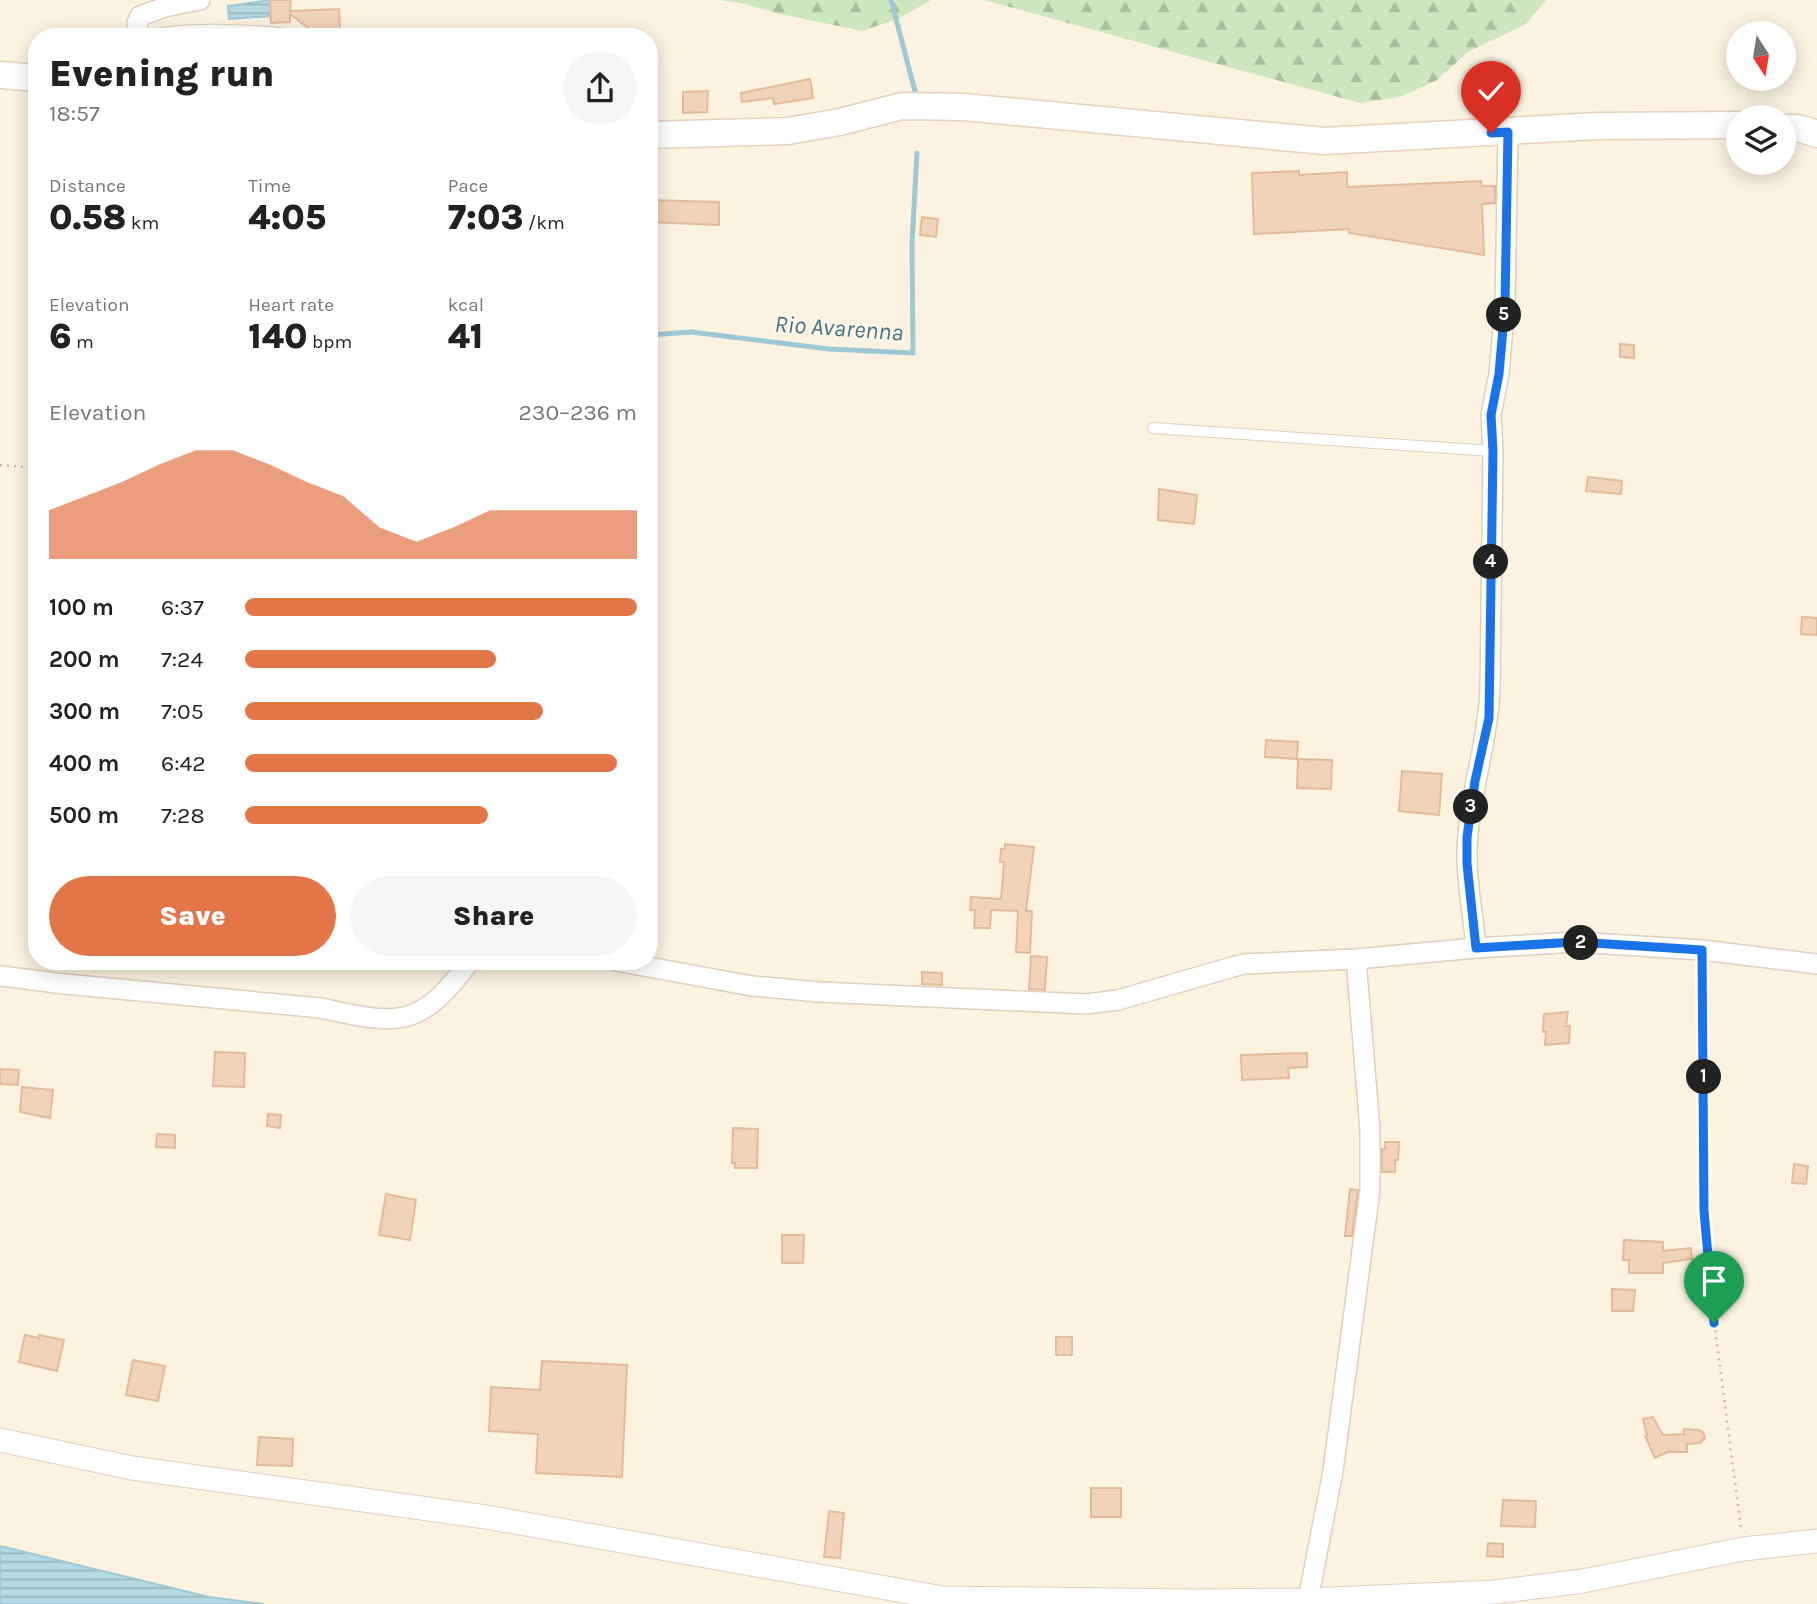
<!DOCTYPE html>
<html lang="en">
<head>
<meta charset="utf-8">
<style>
	body { margin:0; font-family:Karla,sans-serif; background:#f6f6f6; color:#222; height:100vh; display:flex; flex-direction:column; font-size:26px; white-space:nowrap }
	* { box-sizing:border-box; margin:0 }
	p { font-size:23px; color:#767676 }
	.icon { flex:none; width:38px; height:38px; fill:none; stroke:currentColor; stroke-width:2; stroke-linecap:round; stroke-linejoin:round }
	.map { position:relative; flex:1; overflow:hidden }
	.panel { position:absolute; left:28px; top:28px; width:630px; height:942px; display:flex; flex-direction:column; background:#fff; border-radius:28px; box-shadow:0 4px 18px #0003 }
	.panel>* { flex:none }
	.needle { width:46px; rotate:168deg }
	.fabs { position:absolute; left:1726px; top:21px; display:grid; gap:14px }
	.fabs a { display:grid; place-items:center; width:70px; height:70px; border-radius:50%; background:#fff; box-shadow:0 4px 18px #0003; font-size:35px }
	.pin { position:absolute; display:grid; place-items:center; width:60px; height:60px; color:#fff; margin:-72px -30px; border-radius:50% 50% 50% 0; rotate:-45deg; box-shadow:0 0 7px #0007 }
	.pin .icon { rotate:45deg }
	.km { position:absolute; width:35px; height:35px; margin:-18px; border-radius:50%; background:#222; color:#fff; font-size:19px; line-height:35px; text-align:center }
	.round { display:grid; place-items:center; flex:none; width:74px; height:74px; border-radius:37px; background:#f6f6f6 }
	.summary { display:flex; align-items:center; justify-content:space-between; height:119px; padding:0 21px }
	h1 { font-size:38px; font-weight:800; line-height:52px }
	.figures { display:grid; grid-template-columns:repeat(3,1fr); gap:10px; height:119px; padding:7px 21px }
	.figures div { display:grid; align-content:center }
	.figures b { font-size:35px; font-weight:800 }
	.figures small { font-size:19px; font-weight:400 }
	.figures p { font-size:19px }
	.chart { height:196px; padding:14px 21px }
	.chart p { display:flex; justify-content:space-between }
	.chart svg { width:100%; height:126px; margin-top:7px; fill:#e37648; opacity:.7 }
	.action { display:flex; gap:14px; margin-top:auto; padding:14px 21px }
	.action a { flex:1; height:80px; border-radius:42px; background:#e37648; color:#fff; font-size:28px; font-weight:800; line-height:80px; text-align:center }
	.action a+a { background:#f6f6f6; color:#222 }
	ul { padding:0 21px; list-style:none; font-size:23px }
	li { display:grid; grid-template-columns:112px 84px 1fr; align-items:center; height:52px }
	li i { height:18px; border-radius:9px; background:#e37648 }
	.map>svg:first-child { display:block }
</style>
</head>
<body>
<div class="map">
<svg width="1817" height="1604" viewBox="0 0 1817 1604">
	<defs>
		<pattern id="forest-firs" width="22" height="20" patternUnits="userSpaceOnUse" patternTransform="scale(1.75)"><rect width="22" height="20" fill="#cde8c0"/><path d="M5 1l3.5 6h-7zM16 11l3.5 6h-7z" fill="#abbf9e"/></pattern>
		<pattern id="water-rules" width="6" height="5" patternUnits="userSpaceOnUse" patternTransform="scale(1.75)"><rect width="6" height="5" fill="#b6d9e4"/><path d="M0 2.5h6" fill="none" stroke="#98b3bb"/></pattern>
	</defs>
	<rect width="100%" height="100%" fill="#fbf3e0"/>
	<g fill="url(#forest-firs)">
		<polygon points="719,0 931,0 900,18 862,31 780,14 741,3"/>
		<polygon points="984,0 1546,0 1526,24 1468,52 1437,80 1400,97 1360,103"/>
	</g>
	<g fill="url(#water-rules)" stroke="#9dc8d5" stroke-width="2">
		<polygon points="270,0 271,16 229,19 228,6"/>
		<polygon points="0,1546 209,1597 264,1604 0,1604"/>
	</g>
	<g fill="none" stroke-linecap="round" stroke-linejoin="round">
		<g stroke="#9dc8d5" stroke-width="5">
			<polyline points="891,0 916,95"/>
			<polyline points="649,335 691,332 829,349 913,353 912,242 917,153"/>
		</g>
	</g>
	<g fill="#f0d3b9" stroke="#e2bb9a" stroke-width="2">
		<polygon points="270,0 291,0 290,11 339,9 340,30 312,31 290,14 290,22 271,23"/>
		<polygon points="810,79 813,98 774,104 773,98 742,102 741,93"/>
		<polygon points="708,91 707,112 683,113 683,92"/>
		<polygon points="1299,171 1299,175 1347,172 1347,187 1481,181 1482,186 1495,186 1495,203 1482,204 1484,255 1349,233 1349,229 1254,234 1252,173"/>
		<polygon points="649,200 719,202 719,225 649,222"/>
		<polygon points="922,217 938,219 936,237 920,235"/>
		<polygon points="1620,344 1634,345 1634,358 1620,357"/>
		<polygon points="1588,477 1622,481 1621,494 1586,491"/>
		<polygon points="1159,489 1197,495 1194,524 1158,520"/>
		<polygon points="1802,617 1817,618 1817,635 1801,634"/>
		<polygon points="1266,740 1298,742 1297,759 1265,757"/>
		<polygon points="1298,759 1332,760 1331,789 1297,788"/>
		<polygon points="1402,771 1442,774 1439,815 1399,811"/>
		<polygon points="1005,844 1034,847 1026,911 1032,911 1030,953 1016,952 1018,911 991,910 990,928 974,928 975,910 970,910 971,897 1001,899 1004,862 1000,862 1001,849 1005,849"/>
		<polygon points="1031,956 1047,957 1045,990 1029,989"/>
		<polygon points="922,972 942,973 942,985 922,984"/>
		<polygon points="1568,1012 1566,1026 1570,1026 1569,1043 1545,1045 1546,1032 1543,1032 1544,1014"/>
		<polygon points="215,1052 245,1053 244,1087 213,1086"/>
		<polygon points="1307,1053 1307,1067 1288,1068 1289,1078 1242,1080 1241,1055"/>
		<polygon points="0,1069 19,1070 18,1085 0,1084"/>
		<polygon points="22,1087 53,1090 50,1118 20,1112"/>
		<polygon points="268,1114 281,1115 280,1128 267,1126"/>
		<polygon points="733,1128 758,1129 757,1168 735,1168 735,1163 732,1163"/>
		<polygon points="157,1134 175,1135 175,1148 156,1147"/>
		<polygon points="1385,1142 1399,1142 1398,1160 1395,1160 1395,1172 1382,1172 1382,1149 1385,1149"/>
		<polygon points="1794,1164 1808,1166 1806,1184 1792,1183"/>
		<polygon points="1350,1189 1358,1190 1352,1236 1345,1236"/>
		<polygon points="386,1194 416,1200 410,1240 379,1235"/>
		<polygon points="782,1235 804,1235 803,1263 782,1263"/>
		<polygon points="1624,1240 1663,1242 1663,1251 1691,1248 1692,1259 1663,1263 1663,1273 1629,1273 1629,1260 1623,1260"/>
		<polygon points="1612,1289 1635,1290 1633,1311 1612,1311"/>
		<polygon points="25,1335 39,1338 39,1335 64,1340 57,1371 19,1362"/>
		<rect x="1056" y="1337" width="16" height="18"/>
		<polygon points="133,1360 165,1366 158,1401 126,1395"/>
		<polygon points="542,1361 627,1365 622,1477 536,1473 538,1434 489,1431 491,1387 540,1390"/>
		<polygon points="1653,1417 1663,1435 1684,1434 1684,1429 1698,1430 1703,1432 1705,1438 1700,1443 1687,1444 1687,1452 1668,1452 1655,1458 1645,1436 1647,1435 1643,1419"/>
		<polygon points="259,1437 293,1439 292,1466 257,1465"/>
		<rect x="1091" y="1488" width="30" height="29"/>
		<polygon points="1503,1500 1536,1501 1535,1527 1501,1526"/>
		<polygon points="829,1511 844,1513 840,1558 824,1557"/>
		<polygon points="1488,1543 1503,1544 1503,1557 1487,1556"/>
	</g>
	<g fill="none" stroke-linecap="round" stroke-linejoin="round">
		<g stroke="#dfcfbd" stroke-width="12">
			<g id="service">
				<path d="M147 37C179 25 272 30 308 37"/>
				<polyline points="1153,428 1493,451"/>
			</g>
		</g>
		<g stroke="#dfcfbd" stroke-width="22">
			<g id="minor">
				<polyline points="139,37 137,23 140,16 165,7 200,0"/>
				<path d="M1476 948C1473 911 1464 872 1468 835 1472 786 1488 739 1490 691L1493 451 1491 415 1499 374 1505 305 1508 132"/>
				<polyline points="616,961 752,986 819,992 1086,1004 1118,1000 1243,964 1356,959 1476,948 1576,942 1702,950 1817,964"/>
				<path d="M0 976 65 984 321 1008C400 1026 420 1028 470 961"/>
				<polyline points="1308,1600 1333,1471 1370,1190 1370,1130 1356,959"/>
			</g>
		</g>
		<g stroke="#dfcfbd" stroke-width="25">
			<polyline id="tertiary" points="0,1440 132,1468 486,1517 943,1598 1195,1601 1308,1600 1494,1592 1583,1581 1743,1549 1817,1541"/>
		</g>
		<g stroke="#e4d1bb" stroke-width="29">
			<g id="secondary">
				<polyline points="0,75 37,78"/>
				<polyline points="1783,128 1798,128 1817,134"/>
				<polyline points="649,135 788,131 840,122 902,106 964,107 1325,141 1598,126 1738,125"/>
			</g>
		</g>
		<g stroke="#d4b69d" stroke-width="2.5" stroke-dasharray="2 5" stroke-linecap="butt">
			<polyline points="0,465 37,468"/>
			<polyline points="1703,967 1704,1211 1708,1274 1741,1529"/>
		</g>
		<use href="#service" stroke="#fff" stroke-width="10"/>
		<use href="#minor" stroke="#fff" stroke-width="19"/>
		<use href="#tertiary" stroke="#fff" stroke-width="23"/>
		<use href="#secondary" stroke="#fff" stroke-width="26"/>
	</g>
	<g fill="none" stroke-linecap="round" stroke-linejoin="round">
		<g stroke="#fff" stroke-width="14">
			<polyline id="route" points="1491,133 1508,132 1505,305 1499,374 1491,415 1493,451 1489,718 1475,781 1467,837 1467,864 1476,948 1576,942 1702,950 1704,1211 1714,1323"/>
		</g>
		<use href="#route" stroke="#1a73e8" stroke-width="9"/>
	</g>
	<g text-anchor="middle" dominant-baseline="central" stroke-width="5" stroke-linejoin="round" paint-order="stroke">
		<g font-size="24" font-style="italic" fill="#437485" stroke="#fff7e6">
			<text transform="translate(839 328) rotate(4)">Rio Avarenna</text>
		</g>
	</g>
</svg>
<div class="fabs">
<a><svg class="needle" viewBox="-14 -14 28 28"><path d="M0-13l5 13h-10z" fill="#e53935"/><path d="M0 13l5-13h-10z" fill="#767676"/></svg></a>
<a><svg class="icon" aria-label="layers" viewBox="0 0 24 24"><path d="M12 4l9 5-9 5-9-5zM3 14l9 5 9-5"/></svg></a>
</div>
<div class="pin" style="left:1714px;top:1323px;background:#1e9e55"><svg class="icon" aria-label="arrive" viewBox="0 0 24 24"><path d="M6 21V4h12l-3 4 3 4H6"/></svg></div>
<div class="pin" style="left:1491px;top:133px;background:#d93025"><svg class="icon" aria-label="check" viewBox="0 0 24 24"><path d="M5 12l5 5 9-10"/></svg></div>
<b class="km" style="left:1704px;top:1077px">1</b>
<b class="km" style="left:1581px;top:943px">2</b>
<b class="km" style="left:1471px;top:807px">3</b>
<b class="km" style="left:1491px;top:562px">4</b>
<b class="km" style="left:1504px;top:315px">5</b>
<section class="panel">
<div class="summary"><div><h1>Evening run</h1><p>18:57</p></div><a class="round"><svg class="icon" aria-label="share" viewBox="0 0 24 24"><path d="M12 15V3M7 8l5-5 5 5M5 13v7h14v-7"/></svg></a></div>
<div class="figures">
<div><p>Distance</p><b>0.58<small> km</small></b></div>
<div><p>Time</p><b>4:05</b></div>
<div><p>Pace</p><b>7:03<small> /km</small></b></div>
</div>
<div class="figures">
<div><p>Elevation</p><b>6<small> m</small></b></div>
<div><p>Heart rate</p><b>140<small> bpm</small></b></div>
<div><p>kcal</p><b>41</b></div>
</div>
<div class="chart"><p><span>Elevation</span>230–236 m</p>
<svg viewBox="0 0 160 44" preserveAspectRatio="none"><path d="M0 44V27L10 22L20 17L30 11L40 6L50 6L60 11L70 17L80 22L90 33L100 38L110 33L120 27L130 27L140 27L150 27L160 27V44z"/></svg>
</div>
<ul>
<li><b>100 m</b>6:37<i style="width:100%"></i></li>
<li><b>200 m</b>7:24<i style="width:64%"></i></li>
<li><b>300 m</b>7:05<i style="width:76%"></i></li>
<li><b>400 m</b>6:42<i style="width:95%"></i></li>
<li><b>500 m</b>7:28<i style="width:62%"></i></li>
</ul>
<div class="action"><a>Save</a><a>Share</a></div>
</section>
</div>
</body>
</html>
